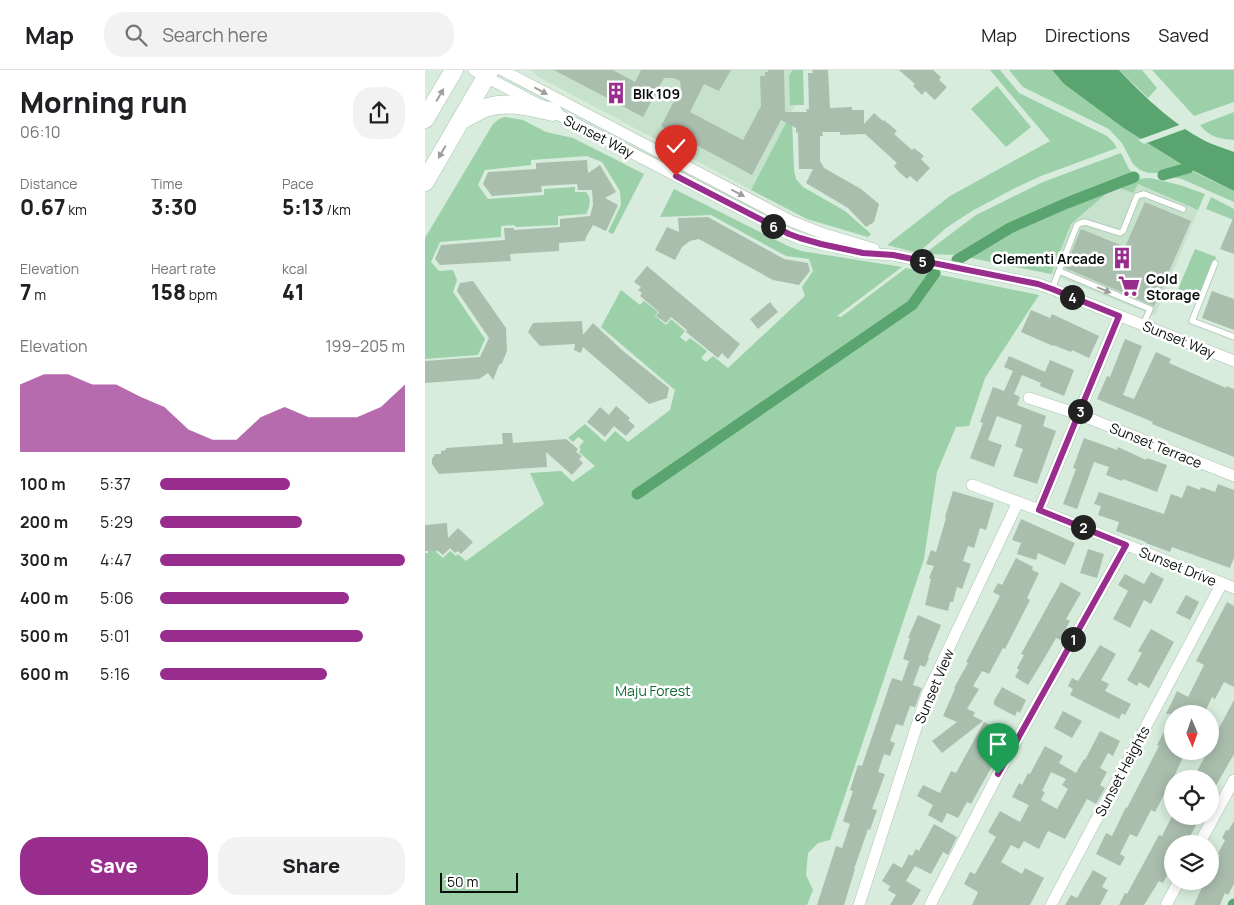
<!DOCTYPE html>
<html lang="en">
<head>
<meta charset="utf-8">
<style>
	body { margin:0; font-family:Manrope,sans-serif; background:#f2f2f2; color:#202124; height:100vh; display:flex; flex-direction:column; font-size:19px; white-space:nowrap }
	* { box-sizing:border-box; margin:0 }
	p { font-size:16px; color:#757577 }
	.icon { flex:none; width:28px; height:28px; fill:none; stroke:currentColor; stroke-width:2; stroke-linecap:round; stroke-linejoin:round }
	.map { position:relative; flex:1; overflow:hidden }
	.drawer { display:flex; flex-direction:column; background:#fff; width:425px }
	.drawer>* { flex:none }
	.needle { width:32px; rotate:178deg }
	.buttons { position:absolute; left:739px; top:635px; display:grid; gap:10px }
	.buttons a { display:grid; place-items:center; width:55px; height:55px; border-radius:50%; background:#fff; box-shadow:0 2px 12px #0003; font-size:25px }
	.scale { position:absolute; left:15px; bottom:12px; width:78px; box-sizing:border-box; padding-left:5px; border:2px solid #0a110c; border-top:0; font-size:14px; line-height:18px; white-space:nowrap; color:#0a110c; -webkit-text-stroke:4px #fff; paint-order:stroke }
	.pin { position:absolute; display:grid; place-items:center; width:42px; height:42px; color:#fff; margin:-51px -21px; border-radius:50% 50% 50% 0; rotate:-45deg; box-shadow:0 0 5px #0007 }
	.pin .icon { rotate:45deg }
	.km { position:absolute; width:25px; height:25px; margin:-12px; border-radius:50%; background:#222; color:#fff; font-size:14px; line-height:25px; text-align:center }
	.round { display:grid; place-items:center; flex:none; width:52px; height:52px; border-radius:20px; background:#f2f2f2 }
	.head { display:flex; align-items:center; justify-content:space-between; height:85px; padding:0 20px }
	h1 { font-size:28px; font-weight:800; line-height:38px }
	.metrics { display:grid; grid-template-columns:repeat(3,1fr); gap:8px; height:85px; padding:5px 20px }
	.metrics div { display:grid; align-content:center }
	.metrics b { font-size:21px; font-weight:800 }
	.metrics small { font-size:14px; font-weight:400 }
	.metrics p { font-size:14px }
	.chart { height:140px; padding:10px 20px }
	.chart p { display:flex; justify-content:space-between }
	.chart svg { width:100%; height:90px; margin-top:5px; fill:#982d8e; opacity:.7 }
	.action { display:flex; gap:10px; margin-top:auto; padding:10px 20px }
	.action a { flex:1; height:58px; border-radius:20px; background:#982d8e; color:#fff; font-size:20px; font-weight:800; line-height:58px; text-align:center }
	.action a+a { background:#f2f2f2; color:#202124 }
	ul { padding:0 20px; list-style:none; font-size:16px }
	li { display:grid; grid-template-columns:80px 60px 1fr; align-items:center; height:38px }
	li i { height:12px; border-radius:6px; background:#982d8e }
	header { display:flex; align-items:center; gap:30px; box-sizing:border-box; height:70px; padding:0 25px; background:#fff; border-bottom:1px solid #e0e0e0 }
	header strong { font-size:24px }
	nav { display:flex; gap:28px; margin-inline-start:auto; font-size:18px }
	.search { width:350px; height:45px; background:#f2f2f2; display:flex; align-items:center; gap:12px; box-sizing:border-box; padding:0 18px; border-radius:20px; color:#757577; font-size:19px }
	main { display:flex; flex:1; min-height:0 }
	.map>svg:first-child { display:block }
</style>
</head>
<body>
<header>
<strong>Map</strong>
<div class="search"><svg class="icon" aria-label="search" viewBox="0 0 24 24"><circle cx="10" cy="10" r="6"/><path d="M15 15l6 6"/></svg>Search here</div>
<nav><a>Map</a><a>Directions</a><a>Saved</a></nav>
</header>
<main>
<section class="drawer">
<div class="head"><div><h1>Morning run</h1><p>06:10</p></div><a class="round"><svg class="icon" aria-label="share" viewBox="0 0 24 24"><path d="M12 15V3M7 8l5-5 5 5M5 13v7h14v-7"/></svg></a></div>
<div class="metrics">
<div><p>Distance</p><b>0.67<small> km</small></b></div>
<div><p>Time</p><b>3:30</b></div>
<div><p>Pace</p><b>5:13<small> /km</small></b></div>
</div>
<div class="metrics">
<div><p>Elevation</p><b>7<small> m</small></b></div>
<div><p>Heart rate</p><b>158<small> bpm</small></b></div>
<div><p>kcal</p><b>41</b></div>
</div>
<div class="chart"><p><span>Elevation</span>199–205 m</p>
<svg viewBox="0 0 160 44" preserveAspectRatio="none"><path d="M0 44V11L10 6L20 6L30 11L40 11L50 17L60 22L70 33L80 38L90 38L100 27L110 22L120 27L130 27L140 27L150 22L160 11V44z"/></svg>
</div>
<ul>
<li><b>100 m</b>5:37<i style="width:53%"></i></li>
<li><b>200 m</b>5:29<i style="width:58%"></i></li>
<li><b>300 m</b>4:47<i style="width:100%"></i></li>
<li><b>400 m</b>5:06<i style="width:77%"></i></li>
<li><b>500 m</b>5:01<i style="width:83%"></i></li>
<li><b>600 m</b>5:16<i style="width:68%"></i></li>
</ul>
<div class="action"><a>Save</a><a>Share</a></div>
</section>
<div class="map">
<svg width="809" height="835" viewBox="0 0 809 835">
	<rect width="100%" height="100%" fill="#d7ecdc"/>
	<g fill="#c6e2cd">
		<polygon points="106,0 372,0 373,30 326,120 112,6"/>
		<polygon points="713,114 773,140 730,246 626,204 646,154 690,116"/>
	</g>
	<g fill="#9bd0a8">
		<polygon points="368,0 378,0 379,35 365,35 364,5"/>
		<polygon points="565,0 575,0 594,23 682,66 688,72 692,78 616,106 590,118 547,141 521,158 493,183 462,175 525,126 625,71"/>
		<polygon points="584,0 627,0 639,14 700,59 761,97 737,103 724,103 715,100 708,94 697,73 684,59 604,20 598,17"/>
		<polygon points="694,0 717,0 732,18 723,28"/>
		<polygon points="727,0 809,0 809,32 769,46"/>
		<polygon points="572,16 606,57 581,77 546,39"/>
		<path d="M809 42V70C795 69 784 67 775 55Z"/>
		<path d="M80 47 98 50 121 62 148 68 219 104 188 164 183 162 196 135 195 121 177 92 162 86 106 90V95L60 100 53 115 63 129 119 125V119L150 117V122H161C167 128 165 137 161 144L133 146V155L91 157 89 155 76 156V167L15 172 6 192 14 201 28 200 32 210 28 222 60 269 53 285 0 289V168L68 54 74 49Z"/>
		<polygon points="363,49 367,49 369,100 371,109 378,117 420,141 446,164 443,167 382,149 326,120"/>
		<polygon points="696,83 704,99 709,104 642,130 583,156 536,185 499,184 551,145 618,112"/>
		<polygon points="765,100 809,121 809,132 757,109 742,106"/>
		<polygon points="725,108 755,115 780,124 773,140 713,114 708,123 690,116 646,154 626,204 541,187 586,159 643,134 709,109"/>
		<polygon points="249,119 363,176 376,181 477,197 412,246 416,247 481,198 614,225 560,308 544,356 531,357 512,402 499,489 405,770 393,773 383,783 381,805 388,820 382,835 0,835 0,483 3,483 3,477 16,476 11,482 18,488 25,481 31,486 33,484 41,491 119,434 105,403 136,401 148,412 170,396 154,382 156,379 154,377 159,371 153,367 148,372 143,368 160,354 180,372 190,361 203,372 245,340 250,320 176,257 196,220 215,235 219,231 233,242 230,246 241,255 246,249 260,261 255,267 261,272 265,268 282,281 276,288 281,292 288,286 303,298 380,226 377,217 388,201 384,189 361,186 286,145 235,147"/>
		<polygon points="786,127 809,139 809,150 781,139"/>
		<polygon points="770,179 791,187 771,232 751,224"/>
	</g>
	<path fill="#59a46f" d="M627 0H694C718 26 754 60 787 74 794 77 802 79 809 82V121L761 97 700 59 639 14Z"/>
	<polygon fill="#d7ecdc" points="757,54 763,58 719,74 713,70"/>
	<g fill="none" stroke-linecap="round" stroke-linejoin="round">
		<g stroke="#59a46f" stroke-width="11">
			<polyline points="738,105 763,98"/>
			<polyline points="532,190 585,158 642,133 709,107"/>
			<polyline points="212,424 487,235 510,203"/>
			<polyline points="808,835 809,834"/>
		</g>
	</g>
	<g fill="#aabeae" fill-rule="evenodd">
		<polygon points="129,0 188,0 210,12 216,0 306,0 294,21 279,14 265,42 318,70 336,36 335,6 340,6 340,2 343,2 343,0 359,0 360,42 382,42 381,39 384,39 383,3 388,3 387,0 403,0 405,38 427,37 427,40 439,40 439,54 449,43 458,51 459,50 472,61 469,64 487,80 489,78 499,86 496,89 505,98 492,112 485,106 482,109 473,101 469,96 472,93 440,64 415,65 415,62 397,62 398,66 395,66 395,91 399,98 436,119 454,134 449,152 441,157 423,138 381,113 388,99 374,99 373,62 371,63 371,58 356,50 327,105 236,56 256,18 255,11 249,8 239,8 218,47"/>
		<polygon points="474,0 508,0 516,7 514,10 522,17 510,30 500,21 497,25 488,16 490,14"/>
		<polygon points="162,90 163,103 175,95 191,122 180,128 193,135 181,161 168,155 161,167 160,171 134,173 134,181 85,184 86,191 15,195 10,189 16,175 80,170 79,158 89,158 89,160 135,157 135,149 165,146 168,135 167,120 153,120 152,114 116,116 117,122 67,126 58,114 63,102 111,99 111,93"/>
		<polygon points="720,132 766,151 729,236 640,198 656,159 700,177"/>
		<polygon points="809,146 809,184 795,179"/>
		<polygon points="283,147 359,189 383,193 385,201 374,215 348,210 274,169 265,171 257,177 250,190 230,180 242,157 254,162 253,148"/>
		<polygon points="222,196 315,274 303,289 297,283 293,288 261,262 262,260 246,247 241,253 231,246 234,242 215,226 217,223 213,220 216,217 209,212"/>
		<polygon points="48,211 81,258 82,281 77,293 74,295 68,310 63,303 54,309 0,313 0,291 55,287 64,268 32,221 35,213"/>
		<polygon points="787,221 809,229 809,260 777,248"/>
		<polygon points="345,232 353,242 333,259 325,249"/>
		<polygon points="606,240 625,248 627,244 674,266 664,288 647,280 646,282 628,275 628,276 596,262"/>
		<polygon points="157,251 158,265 168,253 198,281 244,318 242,328 224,334 158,277 156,283 149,280 150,274 115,276 103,262 108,253"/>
		<polygon points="700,269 717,276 698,325 709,329 731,282 746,289 744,293 801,318 801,316 809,319 809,387 727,354 728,352 672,329 682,306 685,307"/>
		<polygon points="584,286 620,302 625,290 649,300 639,326 615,316 616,313 597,305 589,324 595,327 592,335 621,346 618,356 631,361 612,414 588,406 598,379 590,376 597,355 572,346 563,370 577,375 569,397 545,388 558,353 555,352 568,317 579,321 588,301 579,297"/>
		<polygon points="191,336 205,348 203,350 210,356 201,366 189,356 180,367 162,352 175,337 184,345"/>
		<polygon points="77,363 87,363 88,373 141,369 153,379 151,382 157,386 154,389 158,393 147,405 121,382 122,397 14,404 7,394 7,389 10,384 16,384 16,381 21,380 21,378 78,374"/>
		<polygon points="659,368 692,380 693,377 721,390 722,388 742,395 732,422 698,409 697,411 681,405 684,397 669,392 652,439 638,434 651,399 648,398"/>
		<polygon points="793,414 809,420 809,488 805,498 747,477 745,482 721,473 721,472 691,461 694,452 673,445 676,436 669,434 674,422 739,444 746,424 757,428 762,415 775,420 776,417 790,422"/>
		<polygon points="528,421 569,433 561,460 555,458 549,478 543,476 538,491 546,494 537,519 532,517 528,532 525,532 523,541 500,535 506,509 504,508 509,496 501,494 506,480 511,482 521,448 520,447"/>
		<polygon points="596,449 650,473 640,495 613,483 611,490 592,484 596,473 587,470"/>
		<polygon points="22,453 23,468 33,458 48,472 36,484 33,481 30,483 25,478 18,485 12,480 0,481 0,455"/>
		<polygon points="663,479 679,484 672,508 655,503"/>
		<polygon points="591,488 608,497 607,500 614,503 602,528 605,530 580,579 578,578 564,604 557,601 548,616 554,619 542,639 550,642 548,646 558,651 517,683 507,671 532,652 518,646 530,619 529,618 543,593 541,592 575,526 568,522 573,513 577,515"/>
		<polygon points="726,502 739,509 726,534 719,530 705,558 688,549 703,521 693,515 700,504 719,514"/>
		<polygon points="636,512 656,523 641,549 645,551 635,570 631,568 616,594 603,615 590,607 594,600 592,598 599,585 596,584"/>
		<polygon points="761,525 774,532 765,550 751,543"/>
		<polygon points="802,532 809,536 809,617 799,612 790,629 787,627 779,644 741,644 752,621 763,627 779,595 771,591"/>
		<polygon points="493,545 516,555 503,587 504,588 500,597 495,595 488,615 497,618 490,637 485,636 478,656 471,654 465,671 470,673 465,686 459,684 453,702 460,704 447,739 452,740 445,760 443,759 429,799 430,799 419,835 392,835 411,776 417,778 425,754 418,751 428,721 425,720 433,695 437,696 467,608 477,611 484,591 478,589 485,568 483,568"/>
		<polygon points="726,559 749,572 724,618 714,612 712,616 702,610 717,583 713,581"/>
		<polygon points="675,575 691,584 676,610 684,614 680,621 706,634 700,645 697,643 694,649 645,625 648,619 643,616 647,608 653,611"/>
		<polygon points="577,617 601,630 595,643 592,641 590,646 569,635 569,631"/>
		<polygon points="809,630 809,684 785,726 785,709 781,709 771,703 783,681 785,681 785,678 787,674 786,673"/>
		<polygon points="638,641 657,651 647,668 629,658"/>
		<polygon points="748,645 748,681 761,681 744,717 743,717 730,742 726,740 712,767 705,764 695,784 700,787 695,796 671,784 681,763 687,766 701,737 702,738 734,676 732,675"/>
		<polygon points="559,652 585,664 546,734 542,732 533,748 522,743 517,753 503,745 508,735 492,726 498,715 515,723 526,701 531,703"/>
		<path d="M675 661 695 671 688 686 683 683 675 698 682 702 675 715 680 718 671 734 662 729 640 769 623 761 614 779 599 771 594 779 586 775 576 792 597 804 600 798 619 808 605 835H547L553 822 539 814 545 802 550 804 571 767 563 762 575 741 595 752 604 735 587 727 594 713 597 715 603 703 605 704 620 676 638 686 634 693 651 703 659 689 660 690ZM626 702 641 709 637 715 643 719 632 739 616 730 620 722 617 721Z"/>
		<polygon points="747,746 759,746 772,753 761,774 748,774 748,801 745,799 738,813 734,811 719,835 694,835 700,823 702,824 734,765 737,766"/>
		<polygon points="809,751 809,814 803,825 800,823 795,835 769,835 780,811 785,811 785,802 795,785 793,784 800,770 797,768 801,760 803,761"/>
		<polygon points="509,754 532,767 523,785 518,782 506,804 490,796 481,811 496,820 487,835 465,835 471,825 463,820 465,816 457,811 468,793 477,798 484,784 487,786 491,779 494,781"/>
		<polygon points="668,800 682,808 677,817 683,820 675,835 640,835 646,825 652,828"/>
	</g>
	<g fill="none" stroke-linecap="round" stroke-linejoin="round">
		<g stroke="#acc1b1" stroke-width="7">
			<g id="service">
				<polyline points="790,193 767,251 809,267"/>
				<polyline points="634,201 725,239 718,255"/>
				<polyline points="627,219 652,155 656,153 660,152 695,163 698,161 712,126 715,125 719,124 758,139"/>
			</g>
		</g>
		<g stroke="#acc1b1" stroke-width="12">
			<g id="minor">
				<polyline points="49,0 61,7 128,42 364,164 375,169 396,174 438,183 468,185 613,214 627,219 809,291"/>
				<polyline points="77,0 366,151 399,164 449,179"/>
				<polyline points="604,328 653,344 809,406"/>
				<polyline points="547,415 614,440 809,518"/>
				<polyline points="614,440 694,246"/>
				<polyline points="774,774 809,710"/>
				<polyline points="434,835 502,624 593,432"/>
				<polyline points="505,835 573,704 701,475"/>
				<polyline points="626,835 797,513"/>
				<polyline points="741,835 754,811"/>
			</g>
		</g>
		<g stroke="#acc1b1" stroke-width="19">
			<g id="primary">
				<polyline points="0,49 29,0"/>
				<path d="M35 51C43 47 52 41 60 38 82 30 106 37 128 42"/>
				<polyline points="0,112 65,0"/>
			</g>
		</g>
		<use href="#service" stroke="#fff" stroke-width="5.5"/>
		<use href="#minor" stroke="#fff" stroke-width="11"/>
		<use href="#primary" stroke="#fff" stroke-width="18"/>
	</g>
	<defs><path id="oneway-solid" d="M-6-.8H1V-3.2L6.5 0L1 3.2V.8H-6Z" transform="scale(1.25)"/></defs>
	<g fill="#9da09e">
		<use href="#oneway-solid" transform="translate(116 21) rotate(28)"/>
		<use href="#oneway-solid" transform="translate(15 25) rotate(-60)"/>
		<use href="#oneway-solid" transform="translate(17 82) rotate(120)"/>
		<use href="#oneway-solid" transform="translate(313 123) rotate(27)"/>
		<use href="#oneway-solid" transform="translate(679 220) rotate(23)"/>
	</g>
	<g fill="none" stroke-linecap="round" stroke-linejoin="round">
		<g stroke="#fff" stroke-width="10">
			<polyline id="route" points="251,106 364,164 375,168 396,174 438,183 468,185 613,214 627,219 694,246 614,440 701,475 573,704"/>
		</g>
		<use href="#route" stroke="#982d8e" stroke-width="6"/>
	</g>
	<defs>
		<g id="building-bare" transform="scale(1.725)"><path d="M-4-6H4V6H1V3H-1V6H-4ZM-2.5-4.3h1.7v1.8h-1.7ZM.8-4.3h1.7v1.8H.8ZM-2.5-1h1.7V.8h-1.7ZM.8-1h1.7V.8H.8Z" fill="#982d8e" stroke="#fff" stroke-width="2.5" paint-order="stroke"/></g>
		<g id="supermarket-bare" transform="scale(1.725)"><path d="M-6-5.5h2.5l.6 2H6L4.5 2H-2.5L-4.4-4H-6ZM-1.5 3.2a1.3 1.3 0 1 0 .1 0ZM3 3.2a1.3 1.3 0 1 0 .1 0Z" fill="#982d8e" stroke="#fff" stroke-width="2.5" paint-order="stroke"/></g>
	</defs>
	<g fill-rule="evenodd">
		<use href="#building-bare" x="191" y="23"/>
		<use href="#building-bare" x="697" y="188"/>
		<use href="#supermarket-bare" x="704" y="216"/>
	</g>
	<g text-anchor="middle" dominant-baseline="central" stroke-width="5" stroke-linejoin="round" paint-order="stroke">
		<g font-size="14" font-weight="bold" fill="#0a110c" stroke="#fff" text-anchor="start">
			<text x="208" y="23">Blk 109</text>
			<text x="680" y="188" text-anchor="end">Clementi Arcade</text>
			<text x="721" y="208">Cold<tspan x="721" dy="16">Storage</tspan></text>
		</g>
		<g font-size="14" fill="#0a110c" stroke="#fff">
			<text transform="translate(174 66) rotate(27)">Sunset Way</text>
			<text transform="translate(754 269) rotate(22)">Sunset Way</text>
			<text transform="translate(731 375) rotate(22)">Sunset Terrace</text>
			<text transform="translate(753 496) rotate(22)">Sunset Drive</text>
			<text transform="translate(509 616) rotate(-67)">Sunset View</text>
			<text transform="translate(697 701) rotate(-62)">Sunset Heights</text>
		</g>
		<g font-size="14" fill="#126836" stroke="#fff">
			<text x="228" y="620">Maju Forest</text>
		</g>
	</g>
</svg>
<div class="buttons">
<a><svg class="needle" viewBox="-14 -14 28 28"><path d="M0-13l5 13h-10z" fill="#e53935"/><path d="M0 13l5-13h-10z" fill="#757577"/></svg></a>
<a><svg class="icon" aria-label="locate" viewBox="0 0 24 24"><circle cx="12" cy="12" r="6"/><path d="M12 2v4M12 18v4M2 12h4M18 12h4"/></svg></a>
<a><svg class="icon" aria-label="layers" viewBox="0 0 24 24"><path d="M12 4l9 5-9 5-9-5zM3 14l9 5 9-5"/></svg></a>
</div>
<div class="scale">50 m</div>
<div class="pin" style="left:573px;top:704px;background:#1e9e55"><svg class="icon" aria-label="arrive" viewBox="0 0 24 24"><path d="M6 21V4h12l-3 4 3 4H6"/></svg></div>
<div class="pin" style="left:251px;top:106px;background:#d93025"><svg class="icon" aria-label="check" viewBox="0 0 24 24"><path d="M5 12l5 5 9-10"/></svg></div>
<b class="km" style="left:648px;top:569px">1</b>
<b class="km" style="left:658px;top:457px">2</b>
<b class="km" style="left:655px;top:341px">3</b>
<b class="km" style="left:647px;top:227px">4</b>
<b class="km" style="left:497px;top:191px">5</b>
<b class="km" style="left:348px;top:156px">6</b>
</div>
</main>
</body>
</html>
